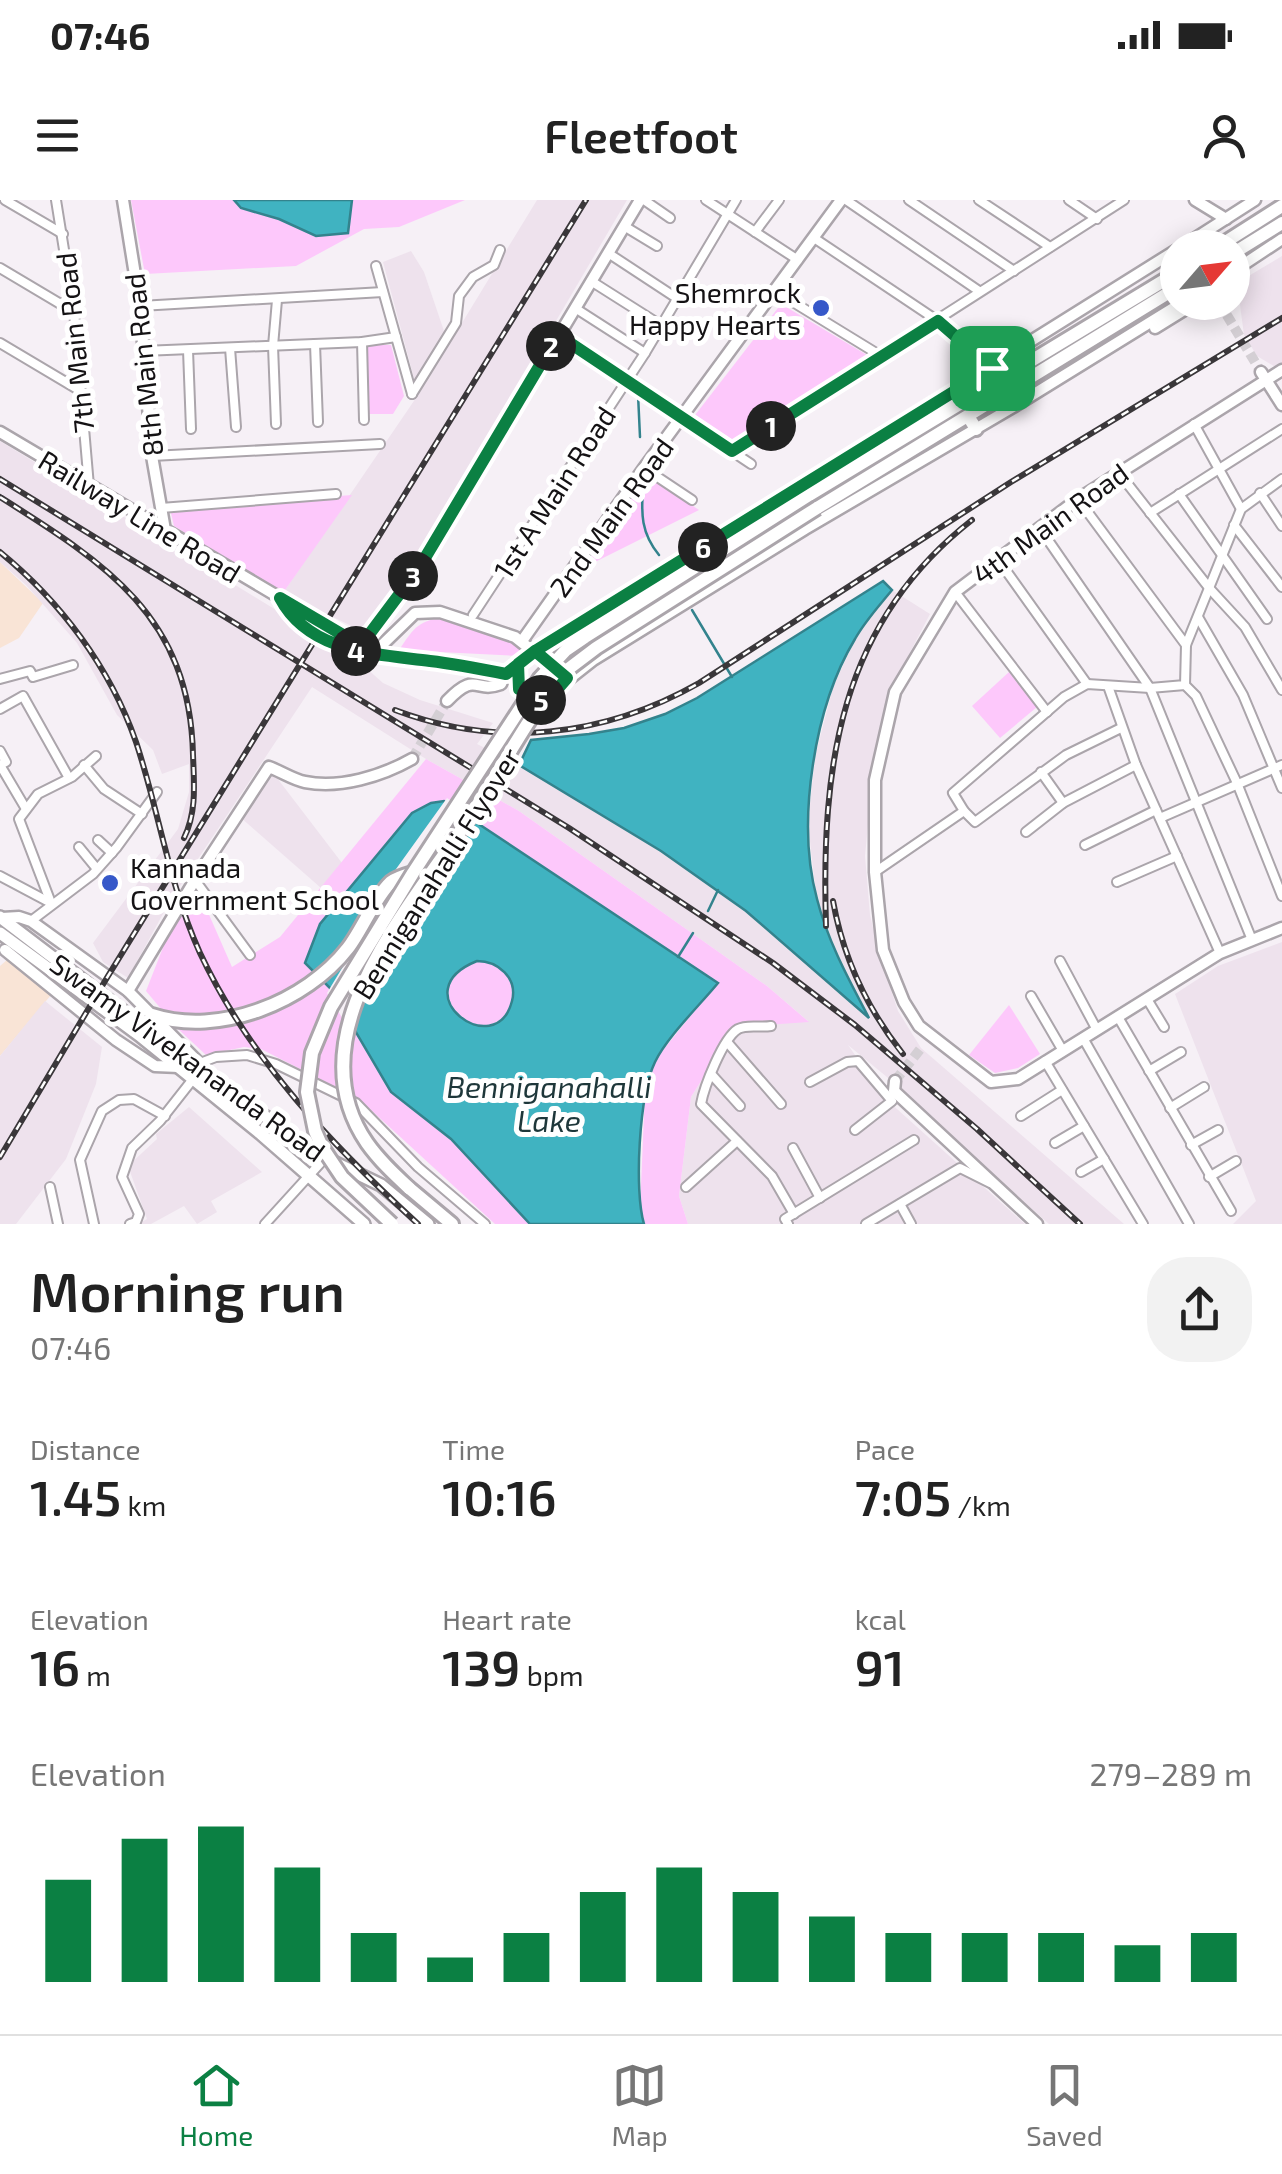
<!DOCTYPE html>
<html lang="en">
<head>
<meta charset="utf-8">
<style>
	body { margin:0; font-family:"Exo 2",sans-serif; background:#f2f2f2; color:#222; height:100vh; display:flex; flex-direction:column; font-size:38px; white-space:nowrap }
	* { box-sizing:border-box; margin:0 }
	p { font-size:32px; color:#767676 }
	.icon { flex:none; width:55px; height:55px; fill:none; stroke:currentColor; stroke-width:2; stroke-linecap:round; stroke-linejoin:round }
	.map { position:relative; height:1024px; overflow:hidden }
	.sheet { display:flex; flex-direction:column; background:#fff; flex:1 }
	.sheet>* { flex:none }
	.needle { width:65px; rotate:62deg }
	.tools { position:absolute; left:1160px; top:30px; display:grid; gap:20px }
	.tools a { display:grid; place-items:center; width:90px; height:90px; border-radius:50%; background:#fff; box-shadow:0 5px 25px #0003; font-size:50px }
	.pin { position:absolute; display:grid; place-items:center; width:85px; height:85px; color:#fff; margin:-42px; border-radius:20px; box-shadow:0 5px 15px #0006 }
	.km { position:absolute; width:50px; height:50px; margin:-25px; border-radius:50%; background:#222; color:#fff; font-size:28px; line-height:50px; text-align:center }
	.round { display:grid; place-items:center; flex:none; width:105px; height:105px; border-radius:40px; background:#f2f2f2 }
	.overview { display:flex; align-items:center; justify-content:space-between; height:170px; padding:0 30px }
	h1 { font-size:55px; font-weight:600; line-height:75px }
	.figures { display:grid; grid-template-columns:repeat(3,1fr); gap:15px; height:170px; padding:10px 30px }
	.figures div { display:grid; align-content:center }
	.figures b { font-size:50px; font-weight:600 }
	.figures small { font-size:28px; font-weight:400 }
	.figures p { font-size:28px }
	.chart { height:280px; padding:20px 30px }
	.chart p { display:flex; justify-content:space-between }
	.chart svg { width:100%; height:180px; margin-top:10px; stroke:#0b8043; stroke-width:6 }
	.status { display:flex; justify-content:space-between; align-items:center; height:70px; padding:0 50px; background:#fff; direction:ltr }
	.status svg { height:28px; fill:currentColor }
	header { display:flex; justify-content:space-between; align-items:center; height:130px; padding:0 30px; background:#fff; font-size:45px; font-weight:600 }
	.menu { display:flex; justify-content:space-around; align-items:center; height:140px; border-top:2px solid #e0e0e0; background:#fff; font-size:28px; color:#767676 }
	.menu a { display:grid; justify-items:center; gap:5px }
	.menu .selected { color:#0b8043 }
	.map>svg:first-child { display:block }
</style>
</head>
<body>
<div class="status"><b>07:46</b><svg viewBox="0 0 49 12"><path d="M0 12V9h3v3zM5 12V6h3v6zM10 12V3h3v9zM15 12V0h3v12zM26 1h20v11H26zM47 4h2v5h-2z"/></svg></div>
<header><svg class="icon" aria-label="menu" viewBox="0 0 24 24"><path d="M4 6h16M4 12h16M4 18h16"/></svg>Fleetfoot<svg class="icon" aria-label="person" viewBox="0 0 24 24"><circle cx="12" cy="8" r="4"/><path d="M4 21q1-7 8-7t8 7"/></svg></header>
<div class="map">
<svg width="1282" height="1024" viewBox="0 0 1282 1024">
	<rect width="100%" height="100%" fill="#f6f0f6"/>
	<g fill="#f9e4d6">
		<polygon points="0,362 43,403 19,438 0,448"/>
		<polygon points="7,760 51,795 0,856 0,766"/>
	</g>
	<g fill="#eee2ed">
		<polygon points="537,0 627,0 411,368 362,431 283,393 418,195"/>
		<polygon points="411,51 424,72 445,134 416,186 383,62"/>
		<polygon points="1282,56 1282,165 1277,168 1257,156 1244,135 1237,83"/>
		<polygon points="0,241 286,416 324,444 365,467 383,483 420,500 493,523 477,544 519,565 662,651 746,711 866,816 829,738 816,696 808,623 815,557 833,487 855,439 874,411 892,390 930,414 893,485 874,561 865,656 870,715 879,753 898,811 921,848 1124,1024 1049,1024 965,950 910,896 848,845 887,900 1025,1024 688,1024 679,996 691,897 735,827 808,821 767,786 519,611 426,559 312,487 170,701 128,778 103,762 93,743 178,629 189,592 189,564 162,574 153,550 117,515 77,443 26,385 0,362"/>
		<polygon points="274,574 342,663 321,688 240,617"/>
		<polygon points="1282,742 1282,1024 1233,1024 1256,1001 1175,794 1218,766"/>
		<polygon points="45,801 102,847 96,884 66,959 16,1024 0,1024 0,856"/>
		<polygon points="189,907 262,972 211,1001 217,1012 197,1024 184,1006 151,1024 138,1024 147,1019 128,966 157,939 156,934"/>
	</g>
	<g fill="#fdc8fb">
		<polygon points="131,0 465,0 399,27 364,29 296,66 145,74"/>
		<polygon points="781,104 867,155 732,248 692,219"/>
		<polygon points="364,145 391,145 404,196 393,214 367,214"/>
		<polygon points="645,274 699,310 581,369"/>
		<polygon points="352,295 283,393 174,326 170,309"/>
		<path d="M448 417 522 447 519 456 399 450C415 426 419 420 448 417Z"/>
		<polygon points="1009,472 1037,507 1000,538 972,506"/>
		<polygon points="426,559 519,611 767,786 809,822 735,827 691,897 679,996 688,1024 644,1024 640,1009 645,891 655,860 717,783 444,601 305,763 330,788 391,892 451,939 530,1024 495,1024 359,899 261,849 244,847 206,855 177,828 146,791 173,722 196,685 232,767 280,737"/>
		<circle cx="481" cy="793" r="33"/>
		<polygon points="1009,805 1040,854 1018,868 995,873 969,855"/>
	</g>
	<g fill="#40b3c1" stroke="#33838d" stroke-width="2.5" fill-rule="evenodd">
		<polygon points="234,0 352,0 348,33 316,36 279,19 241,8"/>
		<path d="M883 381 892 390C879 406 865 421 855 439 814 507 796 622 817 699 828 742 849 780 869 818L746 711 661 651 519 565 531 540 589 534 624 528 665 514 697 498Z"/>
		<path d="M444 601 718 783C699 806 667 837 655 862 639 895 634 991 644 1024H530L451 939 391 892 330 788 305 763 320 724 412 613 431 603ZM477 761C498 761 518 778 512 801 496 864 400 792 477 761Z"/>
	</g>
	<polygon fill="#f6f0f6" points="447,598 474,616 367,786 349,829 338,811 343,799 336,808 327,793 353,750 335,754"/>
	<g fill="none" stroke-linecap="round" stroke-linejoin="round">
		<g stroke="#33838d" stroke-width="2.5">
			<polyline points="638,194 640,237"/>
			<path d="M643 286C641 314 641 333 659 355"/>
			<polyline points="692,410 732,477"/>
			<polyline points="708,711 718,690"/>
			<polyline points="678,757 693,733"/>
		</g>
		<g stroke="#d4cfd4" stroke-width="10" stroke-dasharray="10 5" stroke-linecap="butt">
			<polyline points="1219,102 1261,172"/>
			<polyline points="412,559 447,501"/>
			<polyline points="895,881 922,847"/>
		</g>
		<g stroke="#aba5ab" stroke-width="12">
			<g id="street">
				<polyline points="5,0 63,34"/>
				<polyline points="56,0 74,112 89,286"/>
				<polyline points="644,0 670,18"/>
				<polyline points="706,0 798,60"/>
				<polyline points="846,0 979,91"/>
				<polyline points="909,0 1014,71"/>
				<polyline points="979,0 1050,47"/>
				<polyline points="1069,0 1097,19"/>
				<polyline points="624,26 657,46"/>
				<polyline points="755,32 779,0"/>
				<polyline points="814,38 938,121 992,167"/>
				<polyline points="608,53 678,99"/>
				<polyline points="376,66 412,194"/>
				<polyline points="0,68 74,112"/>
				<polyline points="591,81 662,126"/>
				<polyline points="775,91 881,156"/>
				<polyline points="140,106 383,92"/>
				<polyline points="575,108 645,153"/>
				<polyline points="558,135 751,264"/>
				<polyline points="362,142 364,220"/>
				<polyline points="0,143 79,190"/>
				<polyline points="315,144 318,222"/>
				<polyline points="230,148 236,227"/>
				<polyline points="188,150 191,229"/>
				<polyline points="143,151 362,142 396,137"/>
				<polyline points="412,194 456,123 459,96 473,77 494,65 500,50"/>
				<polyline points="276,224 273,146 277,100"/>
				<polyline points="1194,224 1241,309"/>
				<polyline points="732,251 1124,0"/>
				<polyline points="152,256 380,244"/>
				<polyline points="644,268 692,300"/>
				<polyline points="1119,273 1210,389 1245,427 1282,490"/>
				<polyline points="1260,293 1282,326"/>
				<polyline points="1179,294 1267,419"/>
				<polyline points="1078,299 1186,445"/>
				<polyline points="161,308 336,294"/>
				<polyline points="1150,313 1282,229"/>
				<polyline points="1234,325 1282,387"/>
				<polyline points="1039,327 1150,488 1252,740"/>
				<polyline points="997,358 1087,484"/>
				<polyline points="955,392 1047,512"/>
				<polyline points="473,415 645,153 736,0"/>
				<polyline points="1198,417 1243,495 1282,588"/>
				<polyline points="0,479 30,471 33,477 73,465"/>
				<polyline points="1185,485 1196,496 1237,583 1282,696"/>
				<polyline points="1108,486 1136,565 1220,753"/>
				<polyline points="0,509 23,496 69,578"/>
				<polyline points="0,551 6,562 0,565 26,609"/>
				<polyline points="84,565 104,589 142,614"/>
				<polyline points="1041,572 1063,603"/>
				<polyline points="964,611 975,622 1066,555 1121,528"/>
				<polyline points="1160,618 1282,565"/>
				<polyline points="1026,632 1063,603 1136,565"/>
				<polyline points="98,640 112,653"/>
				<polyline points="1085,645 1156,610"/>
				<polyline points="79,647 97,669"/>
				<polyline points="875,672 964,611 953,593 1064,497 1087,484 1150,488 1185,485 1186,445 1241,309 1282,279"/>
				<polyline points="0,676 49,702"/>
				<polyline points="195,680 250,755"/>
				<polyline points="1117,682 1177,656"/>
				<polyline points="51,703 19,619 38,594 72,577 96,556"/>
				<polyline points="31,721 93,674 117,647 157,592"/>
				<polyline points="1060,761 1097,830"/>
				<polyline points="1031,796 1063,851"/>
				<polyline points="1147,799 1164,827"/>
				<polyline points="1118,817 1231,1011"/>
				<path d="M771 826C760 828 747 824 738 829 723 838 704 887 701 904L772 976 794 1014"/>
				<polyline points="1083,838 1189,1024"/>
				<polyline points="727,842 781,904"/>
				<polyline points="1045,861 1143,1024"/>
				<polyline points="200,863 216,857 247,855 276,864 356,903 418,967 485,1024"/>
				<polyline points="1149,871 1181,852"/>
				<polyline points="712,875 740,906"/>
				<polyline points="810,882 847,862 858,861 892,901 855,930"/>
				<polyline points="1170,908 1204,887"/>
				<polyline points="1021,916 1062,890"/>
				<polyline points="1055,943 1084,926"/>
				<polyline points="1191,945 1218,930"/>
				<polyline points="793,948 820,998"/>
				<polyline points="1081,972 1104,959"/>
				<polyline points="1209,977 1236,961"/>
				<polyline points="50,987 58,1024"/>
				<polyline points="686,987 737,941"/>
				<polyline points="900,1004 911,1024"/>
				<polyline points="94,1024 80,960 102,911 119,900 134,899 165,916"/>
				<polyline points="130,1024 136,1022 139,1014 122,977 132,948 160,921 193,879"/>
				<polyline points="265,1024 325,958"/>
				<polyline points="788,1024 785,1019 914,940"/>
				<polyline points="866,1024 960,968 990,983"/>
			</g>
		</g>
		<g stroke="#aba5ab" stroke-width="15">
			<g id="secondary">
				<polyline points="123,0 140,106 152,256 165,330"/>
				<polyline points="1195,0 1226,19"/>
				<polyline points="1180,48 1255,0"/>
				<polyline points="1232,72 1282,39"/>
				<polyline points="1155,128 1197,102"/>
				<polyline points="1282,170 1078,299 955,392 895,492 875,580 875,672 883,750 904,802 919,826 991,882 1018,879 1220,753 1282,728"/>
				<polyline points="1261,172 1282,205"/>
				<polyline points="0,232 348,438 367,436 419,369 640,0"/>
				<path d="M281 399C293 422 318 438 341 447L506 473"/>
				<polyline points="522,441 644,268 841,0"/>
				<polyline points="370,452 382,445 415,413 440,412 515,437 567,478"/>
				<polyline points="518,464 519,489 538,499 549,499"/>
				<polyline points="560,486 593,460 805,329 1013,207 1183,102"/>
				<path d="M447 501C477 470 474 494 501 484L506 473 535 451 1178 49"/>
				<polyline points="2,718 19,717 31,721 128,791 206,870"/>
				<polyline points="5,750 116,840 155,866 179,867"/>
				<path d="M128 791 195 680 269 567C280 571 294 580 305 582 340 589 382 576 412 559"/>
				<polyline points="895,881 894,891 1037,1024"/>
			</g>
		</g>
		<g stroke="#aba5ab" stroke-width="16">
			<g id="primary">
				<polyline points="0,717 220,885 325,958 381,985 428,1024"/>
				<polyline points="0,733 139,835 261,934 364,1024"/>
			</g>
		</g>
		<g stroke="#aba5ab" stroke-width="18">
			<g id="highway">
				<polyline points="1216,48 1282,6"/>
				<polyline points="1232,54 1282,23"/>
				<polyline points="974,189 982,184 992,167"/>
				<polyline points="968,216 976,229"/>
				<polyline points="809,295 1178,72"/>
				<polyline points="817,308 1178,87"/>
				<path d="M152 815C219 837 306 802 348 748 362 730 375 697 391 682 396 678 406 675 413 673"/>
				<polyline points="409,988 452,1024"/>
			</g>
		</g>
		<use href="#street" stroke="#fff" stroke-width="8"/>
		<use href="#secondary" stroke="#fff" stroke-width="10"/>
		<use href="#primary" stroke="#fff" stroke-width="11"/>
		<use href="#highway" stroke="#fff" stroke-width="12"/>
		<g stroke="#3a373a" stroke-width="6">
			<g id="rail">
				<polyline points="0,279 569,628 773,763 855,825 977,929 1080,1024"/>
				<path d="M0 297C105 363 190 416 193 555 194 583 197 612 184 638"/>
				<path d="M0 352C60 401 110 467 136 542 159 611 169 685 200 753 250 860 332 945 418 1024"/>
				<path d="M395 510C498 549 604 537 699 483L1011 282 1282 118"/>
				<path d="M833 701C843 757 868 810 903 854"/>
				<path d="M826 726C821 566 839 424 972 320"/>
				<polyline points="0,957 108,776 586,0"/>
			</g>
		</g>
		<use href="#rail" stroke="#fff" stroke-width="2.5" stroke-dasharray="8" stroke-linecap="butt"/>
		<g stroke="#aba5ab" stroke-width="18" stroke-linecap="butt">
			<g id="highway-bridge">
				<path d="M409 988C394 974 379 960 367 943 294 837 406 713 463 627 497 577 525 521 563 473L596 448 817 308"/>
				<polyline points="392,1024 342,977 322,947 315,931 307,892 312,853 331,807 413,673 540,478 566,450 585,437 809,295"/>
			</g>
		</g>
		<use href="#highway-bridge" stroke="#fff" stroke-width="12"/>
	</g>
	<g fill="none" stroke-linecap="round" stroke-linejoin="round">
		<g stroke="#fff" stroke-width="20">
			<path id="route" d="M992 168 938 121 732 251 558 135 419 368 368 436 348 438 280 398C309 453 377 454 430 461 456 464 481 469 506 474L535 451 567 478 547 501 519 489 518 464 535 451 992 168"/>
		</g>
		<use href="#route" stroke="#0b8043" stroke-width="12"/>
	</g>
	<g fill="#3658c9" stroke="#fff" stroke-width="4">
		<circle cx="821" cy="108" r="10"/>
		<circle cx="110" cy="683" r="10"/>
	</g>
	<g text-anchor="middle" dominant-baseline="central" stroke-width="10" stroke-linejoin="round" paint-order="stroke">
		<g font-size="28" fill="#141214" stroke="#fff" text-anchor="end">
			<text x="801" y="92">Shemrock<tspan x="801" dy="32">Happy Hearts</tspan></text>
			<text x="130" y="667" text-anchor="start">Kannada<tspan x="130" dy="32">Government School</tspan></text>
		</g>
		<g font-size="28" fill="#141214" stroke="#fff">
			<text transform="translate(74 143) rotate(-96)">7th Main Road</text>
			<text transform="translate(143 165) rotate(-96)">8th Main Road</text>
			<text transform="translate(554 292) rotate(-57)">1st A Main Road</text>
			<text transform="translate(140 316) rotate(31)">Railway Line Road</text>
			<text transform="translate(611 317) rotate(-54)">2nd Main Road</text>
			<text transform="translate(1050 323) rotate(-36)">4th Main Road</text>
			<text transform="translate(436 673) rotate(-58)">Benniganahalli Flyover</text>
			<text transform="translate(188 857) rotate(36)">Swamy Vivekananda Road</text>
		</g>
		<g font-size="30" font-style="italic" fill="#1e373a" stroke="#fff">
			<text x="549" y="886">Benniganahalli<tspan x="549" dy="34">Lake</tspan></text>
		</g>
	</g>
</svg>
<div class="tools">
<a><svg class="needle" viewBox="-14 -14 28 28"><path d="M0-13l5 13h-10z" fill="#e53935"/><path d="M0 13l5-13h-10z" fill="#767676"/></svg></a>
</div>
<div class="pin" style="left:992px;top:168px;background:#1e9e55"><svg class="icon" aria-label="arrive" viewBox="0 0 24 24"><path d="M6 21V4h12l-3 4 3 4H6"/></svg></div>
<b class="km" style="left:771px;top:226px">1</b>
<b class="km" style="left:551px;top:146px">2</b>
<b class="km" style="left:413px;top:376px">3</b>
<b class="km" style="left:356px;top:451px">4</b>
<b class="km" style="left:541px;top:500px">5</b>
<b class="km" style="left:703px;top:347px">6</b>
</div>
<section class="sheet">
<div class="overview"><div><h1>Morning run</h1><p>07:46</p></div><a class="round"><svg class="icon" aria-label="share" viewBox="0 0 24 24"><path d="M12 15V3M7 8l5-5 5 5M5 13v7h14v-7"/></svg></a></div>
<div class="figures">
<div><p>Distance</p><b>1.45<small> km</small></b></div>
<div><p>Time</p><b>10:16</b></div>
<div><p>Pace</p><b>7:05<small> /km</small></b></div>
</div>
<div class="figures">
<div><p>Elevation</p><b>16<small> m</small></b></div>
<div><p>Heart rate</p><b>139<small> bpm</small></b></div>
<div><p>kcal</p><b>91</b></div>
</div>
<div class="chart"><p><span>Elevation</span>279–289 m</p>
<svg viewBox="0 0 160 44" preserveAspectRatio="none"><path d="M5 44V19M15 44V9M25 44V6M35 44V16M45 44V32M55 44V38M65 44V32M75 44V22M85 44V16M95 44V22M105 44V28M115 44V32M125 44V32M135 44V32M145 44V35M155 44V32"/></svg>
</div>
</section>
<nav class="menu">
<a class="selected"><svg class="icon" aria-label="home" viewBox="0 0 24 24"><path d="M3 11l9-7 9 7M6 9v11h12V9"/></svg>Home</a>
<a><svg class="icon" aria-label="map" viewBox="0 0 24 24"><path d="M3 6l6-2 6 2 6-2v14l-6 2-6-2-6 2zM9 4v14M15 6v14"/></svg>Map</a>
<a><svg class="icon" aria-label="saved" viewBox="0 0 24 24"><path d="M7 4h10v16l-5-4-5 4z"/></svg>Saved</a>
</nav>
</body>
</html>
